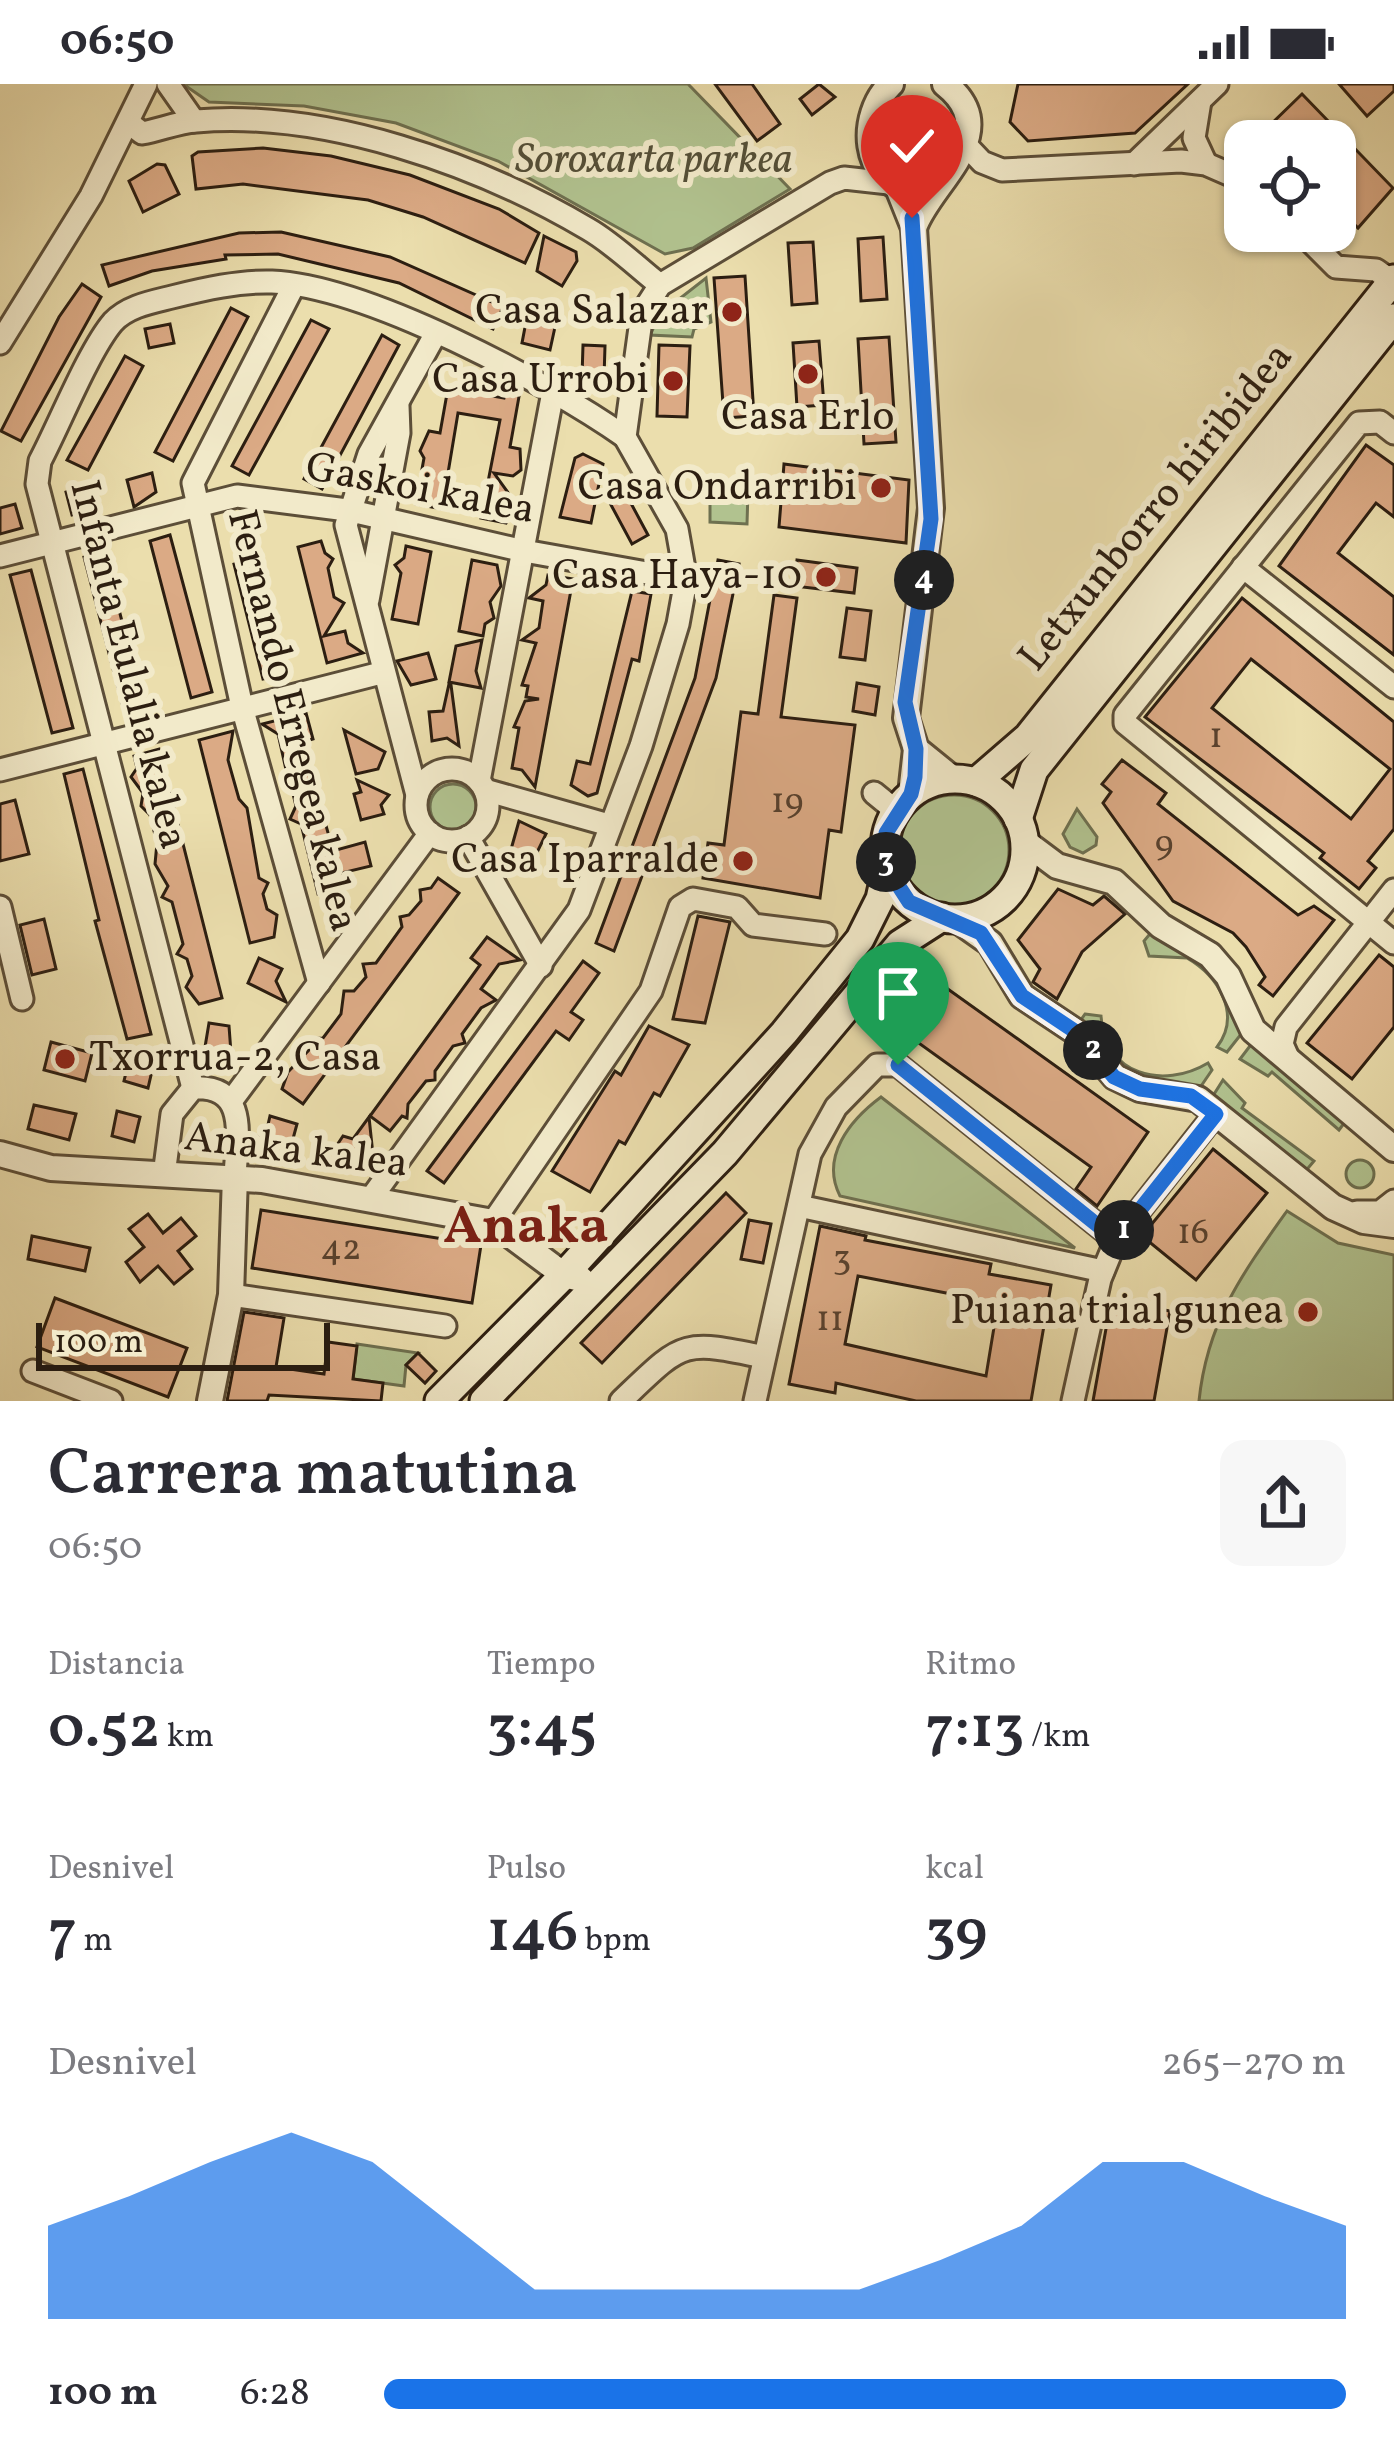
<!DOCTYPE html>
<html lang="es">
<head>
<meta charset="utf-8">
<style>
	body { margin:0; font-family:Vollkorn,serif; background:#f7f7f7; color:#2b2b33; height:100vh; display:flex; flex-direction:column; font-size:45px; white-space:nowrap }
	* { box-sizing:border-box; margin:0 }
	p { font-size:39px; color:#7c7c81 }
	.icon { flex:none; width:66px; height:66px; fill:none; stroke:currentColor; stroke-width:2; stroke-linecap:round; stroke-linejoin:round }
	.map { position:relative; height:1317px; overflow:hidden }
	.details { display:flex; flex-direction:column; background:#fff; flex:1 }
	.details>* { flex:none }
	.fabs { position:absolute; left:1224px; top:36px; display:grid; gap:24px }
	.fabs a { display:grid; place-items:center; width:132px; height:132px; border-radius:24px; background:#fff; box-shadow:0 3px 9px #0004; font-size:60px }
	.scale { position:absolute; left:36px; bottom:30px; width:294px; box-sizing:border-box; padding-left:12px; border:6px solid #2c1e11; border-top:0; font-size:33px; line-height:42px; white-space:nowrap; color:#2c1e11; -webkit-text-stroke:9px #f2eaca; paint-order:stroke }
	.pin { position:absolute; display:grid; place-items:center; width:102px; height:102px; color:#fff; margin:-123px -51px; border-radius:50% 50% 50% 0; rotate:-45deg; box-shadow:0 0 12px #0007 }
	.pin .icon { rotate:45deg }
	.km { position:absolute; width:60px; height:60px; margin:-30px; border-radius:50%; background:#222; color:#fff; font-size:33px; line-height:60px; text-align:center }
	.round { display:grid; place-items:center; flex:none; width:126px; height:126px; border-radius:24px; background:#f7f7f7 }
	.headline { display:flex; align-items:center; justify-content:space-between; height:204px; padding:0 48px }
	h1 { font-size:66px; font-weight:600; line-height:90px }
	.metrics { display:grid; grid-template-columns:repeat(3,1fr); gap:18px; height:204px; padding:12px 48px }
	.metrics div { display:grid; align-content:center }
	.metrics b { font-size:60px; font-weight:600 }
	.metrics small { font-size:33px; font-weight:400 }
	.metrics p { font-size:33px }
	.chart { height:336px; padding:24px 48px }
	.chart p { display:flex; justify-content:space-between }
	.chart svg { width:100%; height:216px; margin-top:12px; fill:#1a73e8; opacity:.7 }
	ul { padding:0 48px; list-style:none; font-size:39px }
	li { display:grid; grid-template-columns:192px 144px 1fr; align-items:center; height:90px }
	li i { height:30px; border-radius:15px; background:#1a73e8 }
	.status { display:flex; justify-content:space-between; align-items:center; height:84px; padding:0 60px; background:#fff; direction:ltr }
	.status svg { height:33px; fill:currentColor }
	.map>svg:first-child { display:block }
</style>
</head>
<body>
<div class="status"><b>06:50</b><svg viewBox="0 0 49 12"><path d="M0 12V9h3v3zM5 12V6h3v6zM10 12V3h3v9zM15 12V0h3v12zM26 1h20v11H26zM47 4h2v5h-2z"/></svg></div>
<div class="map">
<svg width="1394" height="1317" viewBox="0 0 1394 1317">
	<rect width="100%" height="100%" fill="#ebdead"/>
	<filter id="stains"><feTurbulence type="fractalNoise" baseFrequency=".00167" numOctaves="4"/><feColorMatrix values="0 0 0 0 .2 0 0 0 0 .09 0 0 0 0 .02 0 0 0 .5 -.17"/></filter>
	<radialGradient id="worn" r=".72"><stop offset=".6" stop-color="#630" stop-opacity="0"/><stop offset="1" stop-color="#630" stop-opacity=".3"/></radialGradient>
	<g fill="#b1c28f" stroke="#6e7050" stroke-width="3">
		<polygon points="183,0 688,0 790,105 693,164 665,170 498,77 396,39 304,22 209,18"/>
		<polygon points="706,194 711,238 694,245 692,253 650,251 660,230"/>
		<polygon points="710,406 748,407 747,440 710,438"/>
		<circle cx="453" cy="723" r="23"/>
		<circle cx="954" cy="766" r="55"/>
		<polygon points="1077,725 1097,753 1096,761 1083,769 1070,763 1063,750"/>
		<path d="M1154 845 1216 885 1242 949 1227 968 1217 963C1242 930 1218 892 1187 874L1149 872 1144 857Z"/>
		<path d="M1085 930 1101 932C1104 991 1163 1006 1208 979L1212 986 1199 1005 1126 991 1078 940Z"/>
		<polygon points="1253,958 1348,1034 1339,1046 1272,988 1268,992 1240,975"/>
		<polygon points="1223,996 1245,1019 1242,1024 1314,1077 1304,1089 1211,1015"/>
		<path d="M881 1013 1075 1164 840 1112C820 1073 850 1036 881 1013Z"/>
		<circle cx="1360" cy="1090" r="14"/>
		<path d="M1287 1127 1338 1159 1394 1171V1317H1199C1207 1238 1242 1190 1287 1127Z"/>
		<polygon points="357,1260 418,1269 406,1281 404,1302 353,1295"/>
	</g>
	<g fill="#dbaa85" stroke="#2c1e11" stroke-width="3" fill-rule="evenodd">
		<polygon points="715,0 752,0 780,40 757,57"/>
		<polygon points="819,0 835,13 812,31 800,15"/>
		<polygon points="1018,0 1188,0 1135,49 1028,57 1010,38"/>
		<polygon points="1339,0 1394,0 1394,7 1367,32"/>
		<polygon points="1302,10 1393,104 1358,144 1335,121 1335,57 1272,57 1263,48"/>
		<polygon points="263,64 331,72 410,91 499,125 539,149 525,179 423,133 368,116 243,100 196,105 192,72 198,68"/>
		<polygon points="157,80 165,81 179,110 143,128 129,97"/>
		<polygon points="281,148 390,173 503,223 493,245 399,199 278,170 225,171 226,175 152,187 109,202 102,181 239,149"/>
		<polygon points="544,152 576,168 577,177 562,202 537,187"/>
		<polygon points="883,153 887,215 861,217 858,155"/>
		<polygon points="813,158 817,219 792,221 788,159"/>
		<polygon points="745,192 754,332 724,334 714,194"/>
		<polygon points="82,200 101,213 21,357 1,347 59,233"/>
		<polygon points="231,224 248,233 173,377 155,368"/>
		<polygon points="311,236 329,245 249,391 232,382"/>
		<polygon points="526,238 555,243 550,266 522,259"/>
		<polygon points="170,240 174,259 149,264 145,245"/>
		<polygon points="382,251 399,261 322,405 304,395"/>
		<polygon points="889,253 896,358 864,360 858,255"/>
		<polygon points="819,257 824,321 797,323 793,259"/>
		<polygon points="583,261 605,262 604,294 582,293"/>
		<polygon points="659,261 690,262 687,333 657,332"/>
		<polygon points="125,272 143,282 88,386 67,376"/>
		<polygon points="507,301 520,307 510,363 520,365 521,386 513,392 494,389 514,417 506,439 481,434 500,336 458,329 442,425 416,420 413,400 420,396 424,374 420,367 429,347 440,349 448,304 504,314"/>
		<polygon points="1366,361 1394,381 1394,433 1376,419 1338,469 1394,513 1394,571 1279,482"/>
		<polygon points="583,370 603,380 591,439 560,433 575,374"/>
		<polygon points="784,380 909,396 906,459 779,443"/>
		<polygon points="152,389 156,408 134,423 127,396"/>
		<polygon points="619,397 648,451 632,460 603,406"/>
		<polygon points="86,402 92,426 72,431 66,408"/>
		<polygon points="15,420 22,444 0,450 0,424"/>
		<polygon points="170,451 212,608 191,614 150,457"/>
		<polygon points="321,457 325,469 333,475 328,484 334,513 344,519 324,552 345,547 348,559 363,569 327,579 298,463"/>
		<polygon points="406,462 431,468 418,540 392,535 401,489 395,481 404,474"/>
		<polygon points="104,468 145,626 125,631 84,473"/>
		<polygon points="255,475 286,590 263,595 234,480"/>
		<polygon points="472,476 497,481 501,502 490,518 494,534 485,540 483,552 459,547"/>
		<polygon points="718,476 739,480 716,594 614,867 596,859 695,594 713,500 701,498 700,490 716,487"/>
		<polygon points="797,476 857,484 854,509 794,502"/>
		<polygon points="31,486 73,644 52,649 10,491"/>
		<polygon points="548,491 573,495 535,703 522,686 512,684 519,644 514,643 525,617 539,615 526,613 528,602 522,601 536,559 522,556 539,544 543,517 529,514 546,501"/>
		<polygon points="632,507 651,510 639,577 632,575 597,709 588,712 571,701 577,677 590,680"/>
		<polygon points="774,511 797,514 781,633 855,641 841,748 829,746 820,814 703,794 708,759 724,761 741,628 758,630"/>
		<path d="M1242 514 1394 638V745L1368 777 1376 784 1359 805 1320 774 1324 769 1145 633ZM1251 575 1390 685 1351 735 1212 624Z"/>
		<polygon points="847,524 871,527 865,576 840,573"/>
		<polygon points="482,556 476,587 481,604 449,598 456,562"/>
		<polygon points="428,569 436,595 411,601 397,577"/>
		<polygon points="857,599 879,603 875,631 853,627"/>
		<polygon points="449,600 451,601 459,662 447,654 432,657 429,628 443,627"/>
		<polygon points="306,629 313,655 303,658 333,767 365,758 371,782 337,790 340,804 318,810 301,740 290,735 296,722 292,706 283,702 287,690 278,650 262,640"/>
		<polygon points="344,646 385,668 378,685 356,690"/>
		<polygon points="233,647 228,676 239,715 247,724 259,794 268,799 263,810 267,825 277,831 274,853 250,859 199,656"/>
		<polygon points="159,665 222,914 199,920 186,903 192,892 187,875 177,870 183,860 172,818 162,813 168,802 155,780 157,759 150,731 141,722 143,709 131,693 137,684 134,672"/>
		<polygon points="1122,676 1166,709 1158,720 1298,831 1314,822 1334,836 1273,912 1259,901 1265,893 1246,863 1233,849 1173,817 1103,719 1111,708 1102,700"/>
		<polygon points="83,685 151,950 127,955 95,837 99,836 64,690"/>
		<polygon points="357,696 389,711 381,721 384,730 361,736 354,710 361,708"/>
		<polygon points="15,716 29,770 0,777 0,720"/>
		<polygon points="519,737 546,750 528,787 508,776"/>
		<polygon points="438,794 459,809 303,1020 282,1005 288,988 309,966 308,955 323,954 341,930 344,907 354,907 366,893 363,880 376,879 402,843 400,833 409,831 421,817 420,806 431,804"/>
		<polygon points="1058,805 1093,821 1104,812 1125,830 1082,868 1057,915 1033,898 1040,885 1018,856"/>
		<polygon points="698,832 730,838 705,939 673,935"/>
		<polygon points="44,835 56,885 32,891 20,841"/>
		<polygon points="487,853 520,876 499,880 481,905 496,916 481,924 462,950 465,959 453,962 435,987 435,996 426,997 408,1020 407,1034 402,1032 390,1047 370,1032 480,881 471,874"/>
		<polygon points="1379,871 1394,883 1394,943 1352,995 1307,959"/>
		<polygon points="259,874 282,885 276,897 286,918 248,899"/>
		<polygon points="583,877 599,889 571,928 583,936 569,956 556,947 444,1099 427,1087"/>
		<polygon points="938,898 1148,1048 1097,1122 1076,1105 1091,1083 902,947"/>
		<polygon points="209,939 229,942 231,969 204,969"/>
		<polygon points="649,942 689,961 660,1012 654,1009 625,1060 619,1057 590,1108 552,1087 615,987 621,991"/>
		<polygon points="51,958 92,969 85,997 44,986"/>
		<polygon points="130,972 154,978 148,1004 124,997"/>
		<polygon points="34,1021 76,1030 69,1056 28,1045"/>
		<polygon points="117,1027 140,1033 134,1058 112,1052"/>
		<polygon points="270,1032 297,1040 290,1066 252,1056 267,1045"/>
		<polygon points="369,1033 373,1071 365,1065 356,1079 335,1064 343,1052 353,1055"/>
		<polygon points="1213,1065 1267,1109 1196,1196 1142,1152"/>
		<polygon points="726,1109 746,1129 602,1279 581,1259"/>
		<polygon points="261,1126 481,1161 472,1219 252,1184"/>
		<polygon points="148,1130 163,1149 181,1134 196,1152 178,1167 192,1185 174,1200 158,1182 140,1198 126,1178 144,1163 129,1145"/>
		<polygon points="749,1136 771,1140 763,1179 741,1175"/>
		<path d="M820 1142 866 1152 865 1156 991 1180 989 1190 1051 1201 1031 1317H916L836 1299 835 1309 789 1300ZM858 1192 998 1219 986 1292 845 1260Z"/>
		<polygon points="32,1152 90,1164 85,1187 28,1175"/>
		<polygon points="55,1214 187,1264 168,1313 37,1263"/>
		<polygon points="1111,1217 1170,1227 1154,1317 1093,1317"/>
		<polygon points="244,1228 284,1234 276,1283 324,1290 328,1258 357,1262 353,1295 383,1299 381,1317 269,1311 267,1317 227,1317"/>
		<polygon points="418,1269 436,1287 425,1299 406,1281"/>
	</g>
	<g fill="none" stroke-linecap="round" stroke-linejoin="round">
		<g stroke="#5c4e38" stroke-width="27">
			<g id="minor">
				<polyline points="168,0 194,37"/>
				<polyline points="1200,17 1194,54 1206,80"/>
				<path d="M129 39 142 49C160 46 178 38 196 37 325 26 478 80 588 145 614 160 637 183 660 201"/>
				<polyline points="964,59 982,78 1002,86 1181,77 1206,80 1245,97"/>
				<polyline points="1134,80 1217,0"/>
				<polyline points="1300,147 1336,183 1376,186 1392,197"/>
				<polyline points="293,203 193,399 242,623 319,899"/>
				<polyline points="0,259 91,112 146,0"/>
				<polyline points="1394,349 1380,338 1359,339 1125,631 1125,639 1394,859"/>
				<polyline points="0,472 237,412 347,426 524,467 686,496"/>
				<polyline points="1243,483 1394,603"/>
				<polyline points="368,516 399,349 398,322"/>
				<circle cx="452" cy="721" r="36"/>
				<polyline points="0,686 381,589"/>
				<polyline points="479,697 553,308"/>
				<polyline points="485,706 609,741"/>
				<polyline points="874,709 896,727"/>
				<polyline points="417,711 346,441 369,370 436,249"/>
				<polyline points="468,753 541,882"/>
				<polyline points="0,823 22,915"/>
				<polyline points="1289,976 1282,960 1286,943 1394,806"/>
				<path d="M193 1004 37 400 40 377C59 341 89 266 113 238 128 222 152 218 172 213 204 205 239 197 272 198 367 202 547 298 625 353"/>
				<polyline points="232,1016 430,749"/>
				<path d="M164 1091 172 1030 193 1004C249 1001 237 1052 235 1092"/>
				<polyline points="372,1113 579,826 641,662 678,540 686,496 677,445 625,353 642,229 660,201 830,99 844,94 889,99"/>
				<polyline points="799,1122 1103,1187"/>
				<polyline points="1357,1128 1380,1128 1394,1117"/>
				<polyline points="493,1138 651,907 680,823 693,815 737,823 753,841 825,850"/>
				<polyline points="231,1211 445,1242"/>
				<polyline points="33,1287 111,1317"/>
				<path d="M621 1317C683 1258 680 1255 764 1273"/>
				<polyline points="755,1317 810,1070 836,1023 877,981 898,981 1116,1156"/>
				<polyline points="1073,1317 1100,1195 1116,1156 1216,1029"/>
			</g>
		</g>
		<g stroke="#5c4e38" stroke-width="30">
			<g id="tertiary">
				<path d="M891 0C858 32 862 97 912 108"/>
				<polyline points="898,104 914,144 931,424 906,634 916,665 953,695"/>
				<path d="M914 144C928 100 1007 49 945 0"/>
				<polyline points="911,710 916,665"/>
				<polyline points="1025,758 1057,782 1114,798 1161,842 1210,871 1228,892 1253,946 1394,1065"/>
				<polyline points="956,835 990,859 1022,912 1079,950 1115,993 1140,1005 1198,1015 1333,1123 1364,1137 1394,1141"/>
				<polyline points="0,1070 51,1084 262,1096 493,1138 564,1191 581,1195"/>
				<polyline points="210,1317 231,1211 235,1092"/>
			</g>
		</g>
		<g stroke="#2c1e11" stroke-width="33">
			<g id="secondary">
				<circle cx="955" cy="765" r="70"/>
				<polyline points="976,698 1028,653 1394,195"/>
				<polyline points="1018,735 1034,686 1394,234"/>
				<polyline points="439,1317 564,1191 784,949 860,855 880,815 887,784"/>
				<polyline points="484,1317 725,1069 900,860 942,833"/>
			</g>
		</g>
		<use href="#minor" stroke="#f2eaca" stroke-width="21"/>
		<use href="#tertiary" stroke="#f2eaca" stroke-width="24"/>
		<use href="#secondary" stroke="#f2eaca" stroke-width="27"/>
	</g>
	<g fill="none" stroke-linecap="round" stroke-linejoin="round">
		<g stroke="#fff" stroke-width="24">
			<polyline id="route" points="898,981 1116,1156 1216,1030 1191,1012 1140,1005 1114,993 1079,950 1022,912 981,849 909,818 887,784 886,749 911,710 915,693 916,665 905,618 931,435 912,134"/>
		</g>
		<use href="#route" stroke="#1a73e8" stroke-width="15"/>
	</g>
	<g fill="#8f2418" stroke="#f2eaca" stroke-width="4.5">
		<circle cx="732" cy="228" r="12"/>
		<circle cx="808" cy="290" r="12"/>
		<circle cx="673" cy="297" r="12"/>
		<circle cx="881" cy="404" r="12"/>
		<circle cx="826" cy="493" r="12"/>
		<circle cx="743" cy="777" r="12"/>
		<circle cx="65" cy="975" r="12"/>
		<circle cx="1308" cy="1228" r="12"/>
	</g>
	<g text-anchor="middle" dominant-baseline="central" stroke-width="12" stroke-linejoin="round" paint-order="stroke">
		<g font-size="36" fill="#58412e">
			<text x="1216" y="654">1</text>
			<text x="787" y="719">19</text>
			<text x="1164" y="761">9</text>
			<text x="1193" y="1150">16</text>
			<text x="341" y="1166">42</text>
			<text x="842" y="1176">3</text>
			<text x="830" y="1237">11</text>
		</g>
		<g font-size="42" font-style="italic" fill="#544f37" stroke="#f2eaca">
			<text x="654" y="77">Soroxarta parkea</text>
		</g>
		<g font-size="42" fill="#2c1e11" stroke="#f2eaca" text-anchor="end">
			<text x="708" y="228">Casa Salazar</text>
			<text x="649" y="297">Casa Urrobi</text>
			<text x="808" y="334" text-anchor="middle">Casa Erlo</text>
			<text x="857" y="404">Casa Ondarribi</text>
			<text x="802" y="493">Casa Haya-10</text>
			<text x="719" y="777">Casa Iparralde</text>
			<text x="89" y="975" text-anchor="start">Txorrua-2, Casa</text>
			<text x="1284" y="1228">Puiana trial gunea</text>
		</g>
		<g font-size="42" fill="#2c1e11" stroke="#f2eaca">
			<text transform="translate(420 406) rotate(11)">Gaskoi kalea</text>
			<text transform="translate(1157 424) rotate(-51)">Letxunborro hiribidea</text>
			<text transform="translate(127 581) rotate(76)">Infanta Eulalia kalea</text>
			<text transform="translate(291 637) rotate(76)">Fernando Erregea kalea</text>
			<text transform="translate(296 1068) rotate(7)">Anaka kalea</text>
		</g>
		<g font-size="54" font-weight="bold" fill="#7a1f14" stroke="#f2eaca">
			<text x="526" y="1144">Anaka</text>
		</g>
	</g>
	<rect width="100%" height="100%" filter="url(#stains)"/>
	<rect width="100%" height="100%" fill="url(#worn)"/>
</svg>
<div class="fabs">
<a><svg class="icon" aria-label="locate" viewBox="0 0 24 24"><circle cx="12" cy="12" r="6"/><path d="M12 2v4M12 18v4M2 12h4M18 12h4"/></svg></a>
</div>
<div class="scale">100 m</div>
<div class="pin" style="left:898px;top:981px;background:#1e9e55"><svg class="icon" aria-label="arrive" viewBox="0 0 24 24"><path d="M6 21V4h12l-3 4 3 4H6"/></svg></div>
<div class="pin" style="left:912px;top:134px;background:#d93025"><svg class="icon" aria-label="check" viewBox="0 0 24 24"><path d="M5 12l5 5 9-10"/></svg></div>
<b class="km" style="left:1124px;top:1146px">1</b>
<b class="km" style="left:1093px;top:966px">2</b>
<b class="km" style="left:886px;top:778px">3</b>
<b class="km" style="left:924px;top:496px">4</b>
</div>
<section class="details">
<div class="headline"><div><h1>Carrera matutina</h1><p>06:50</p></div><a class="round"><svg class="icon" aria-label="share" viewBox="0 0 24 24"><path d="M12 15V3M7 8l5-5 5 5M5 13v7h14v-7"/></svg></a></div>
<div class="metrics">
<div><p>Distancia</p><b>0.52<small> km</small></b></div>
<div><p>Tiempo</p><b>3:45</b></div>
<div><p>Ritmo</p><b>7:13<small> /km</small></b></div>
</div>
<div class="metrics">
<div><p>Desnivel</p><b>7<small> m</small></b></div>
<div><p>Pulso</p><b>146<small> bpm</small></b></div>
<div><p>kcal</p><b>39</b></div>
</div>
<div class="chart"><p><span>Desnivel</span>265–270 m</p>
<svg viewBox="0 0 160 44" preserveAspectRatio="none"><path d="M0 44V25L10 19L20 12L30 6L40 12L50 25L60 38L70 38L80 38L90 38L100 38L110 32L120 25L130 12L140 12L150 19L160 25V44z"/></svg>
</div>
<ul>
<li><b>100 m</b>6:28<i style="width:100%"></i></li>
</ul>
</section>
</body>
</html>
